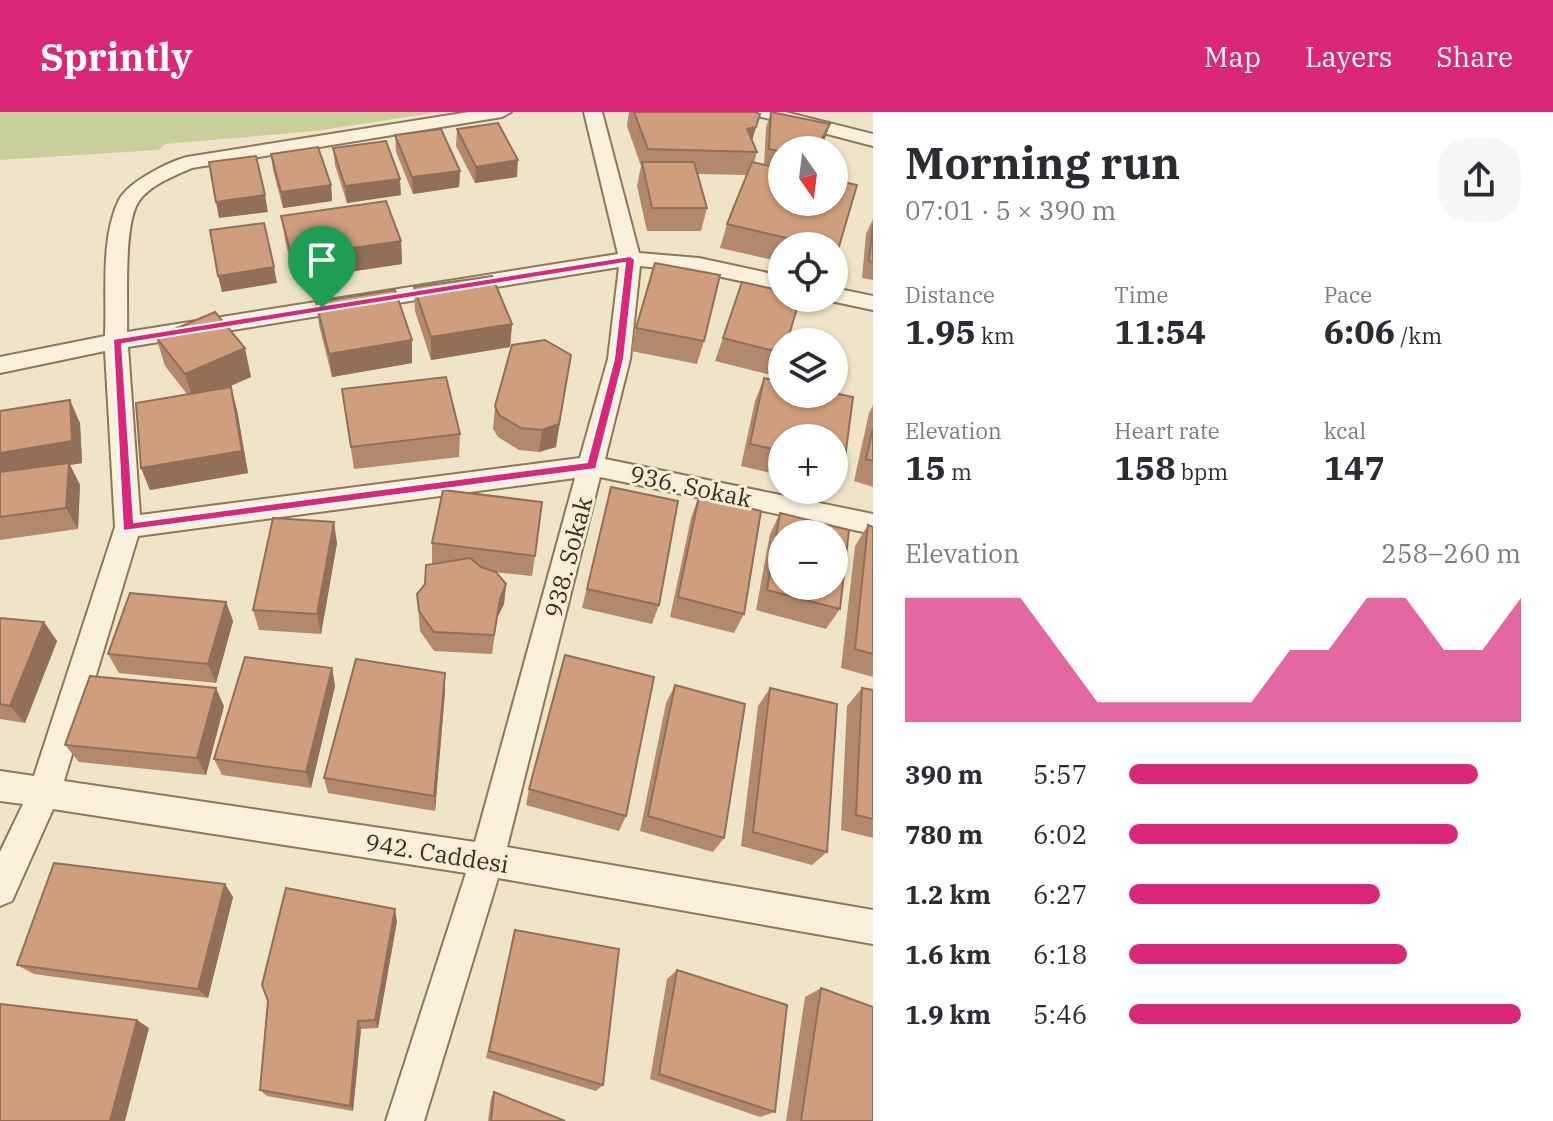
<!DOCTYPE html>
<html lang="en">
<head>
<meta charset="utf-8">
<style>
	body { margin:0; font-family:"IBM Plex Serif",serif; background:#f7f7f7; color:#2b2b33; height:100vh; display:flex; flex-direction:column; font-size:30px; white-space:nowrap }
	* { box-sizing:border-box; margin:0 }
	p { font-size:26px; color:#7c7c81 }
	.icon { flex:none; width:44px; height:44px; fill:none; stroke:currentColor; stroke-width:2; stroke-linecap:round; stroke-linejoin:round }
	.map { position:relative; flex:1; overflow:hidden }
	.drawer { display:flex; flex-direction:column; background:#fff; width:680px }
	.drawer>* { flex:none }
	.needle { width:52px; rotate:166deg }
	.controls { position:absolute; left:768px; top:24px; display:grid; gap:16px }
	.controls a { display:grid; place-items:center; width:80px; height:80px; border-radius:50%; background:#fff; box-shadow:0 2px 6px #0004; font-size:40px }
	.pin { position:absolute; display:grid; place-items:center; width:68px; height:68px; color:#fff; margin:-82px -34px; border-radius:50% 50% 50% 0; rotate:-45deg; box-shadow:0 0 8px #0007 }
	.pin .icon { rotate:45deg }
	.round { display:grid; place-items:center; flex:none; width:84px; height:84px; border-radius:32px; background:#f7f7f7 }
	.overview { display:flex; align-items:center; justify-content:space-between; height:136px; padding:0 32px }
	h1 { font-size:44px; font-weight:700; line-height:60px }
	.metrics { display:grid; grid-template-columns:repeat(3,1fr); gap:12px; height:136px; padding:8px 32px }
	.metrics div { display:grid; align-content:center }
	.metrics b { font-size:34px; font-weight:700 }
	.metrics small { font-size:22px; font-weight:400 }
	.metrics p { font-size:22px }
	.chart { height:224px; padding:16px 32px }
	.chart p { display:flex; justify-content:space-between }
	.chart svg { width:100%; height:144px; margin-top:8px; fill:#db2777; opacity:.7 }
	ul { padding:0 32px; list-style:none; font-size:26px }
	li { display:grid; grid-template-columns:128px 96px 1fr; align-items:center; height:60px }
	li i { height:20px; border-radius:10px; background:#db2777 }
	header { display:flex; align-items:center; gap:48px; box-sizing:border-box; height:112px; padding:0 40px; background:#db2777; color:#fff }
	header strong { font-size:38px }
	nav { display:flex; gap:44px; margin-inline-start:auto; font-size:28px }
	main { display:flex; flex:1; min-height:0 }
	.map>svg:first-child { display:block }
</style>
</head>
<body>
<header>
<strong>Sprintly</strong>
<nav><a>Map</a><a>Layers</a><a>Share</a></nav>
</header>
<main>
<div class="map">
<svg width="873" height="1009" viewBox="0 0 873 1009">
	<rect width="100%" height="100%" fill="#f0e4c8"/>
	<polygon fill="#c9cf9b" points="0,0 439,0 316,19 165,32 159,38 0,48"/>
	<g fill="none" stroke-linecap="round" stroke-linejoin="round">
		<g stroke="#8d765c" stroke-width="4">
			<g id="minor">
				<path d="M469 0H511L502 5 192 56C174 64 150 73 139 89 123 111 128 191 127 220L618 142 584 0H602L639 141 699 146 782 164V178L699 160 640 154 630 247 605 347 873 402V422L600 365 507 735 873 798V832L498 766 424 1009H386L466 761 53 697 12 789 0 794V740L23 692 0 689V659L34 664 115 415 105 239 0 261V245L105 224C107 181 100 127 119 88 128 70 168 50 187 45ZM619 155 608 247 580 346 140 403 128 235ZM575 366 475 730 64 669 138 424Z"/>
				<polygon points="755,0 785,0 873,22 873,34 758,4"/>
				<polygon points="834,176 873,184 873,198 826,188 834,186"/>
			</g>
		</g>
		<use href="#minor" fill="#faf1dc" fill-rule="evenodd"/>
	</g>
	<g fill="#b2896c">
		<polygon points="629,0 755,0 760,2 752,28 757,40 754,51 764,53 766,16 771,0 830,12 824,29 819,38 782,38 782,90 834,90 834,68 857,73 838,138 834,148 834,134 782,134 782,150 720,136 727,112 747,63 698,62 707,96 701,119 647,119 637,74 641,54 627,14"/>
		<polygon points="457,17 517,65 475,71 456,34"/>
		<polygon points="395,23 460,59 459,75 413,82 396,40"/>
		<polygon points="333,36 401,83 347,91 335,53"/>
		<polygon points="271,42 331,73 332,89 283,96 273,58"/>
		<polygon points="281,104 401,129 402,152 295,168 285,128"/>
		<polygon points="873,107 873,168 862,166 866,122"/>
		<polygon points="742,170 782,230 782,246 775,264 715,249"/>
		<polygon points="414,175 512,212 510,235 431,248 415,199"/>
		<polygon points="316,190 412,228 412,251 332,265 319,213"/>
		<polygon points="636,216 704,229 697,252 631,239"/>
		<polygon points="156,225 251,265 225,276 237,298 248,361 150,378 141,356 187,282 165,254"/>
		<polygon points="512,233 556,335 539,340 519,338 498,325 493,317 495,294"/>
		<polygon points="764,266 782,270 782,282 834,281 853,285 844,354 834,372 834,326 782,326 782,364 741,354 755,289"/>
		<polygon points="342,277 460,322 459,345 354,357"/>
		<polygon points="873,293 873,375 854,369 869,301"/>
		<polygon points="0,299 80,311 82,351 70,353 80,373 78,417 0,428"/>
		<polygon points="611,375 659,493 652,512 582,496"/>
		<polygon points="699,384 744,502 734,521 670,505 691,406"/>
		<polygon points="780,401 840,497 826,517 756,498 770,422"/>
		<polygon points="868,413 873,415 873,565 841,556 855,434"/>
		<polygon points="337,431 321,522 259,518 253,498"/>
		<polygon points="432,431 535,444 532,464 494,460 506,472 504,492 497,506 492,542 434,539 420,519 417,482 425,472 432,452"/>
		<polygon points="226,490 233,509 216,571 119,561 108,542"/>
		<polygon points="0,506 57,529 25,611 0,607"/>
		<polygon points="332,556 335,574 311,676 222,663 214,647"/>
		<polygon points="675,573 724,726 713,740 640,719 666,591"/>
		<polygon points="770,576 827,740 812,753 741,734 758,594"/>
		<polygon points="862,576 873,578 873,726 841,718 847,594"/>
		<polygon points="445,580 435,699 328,681 324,666"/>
		<polygon points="224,594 206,663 79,650 65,633"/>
		<polygon points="529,677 626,704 619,719 526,693"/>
		<polygon points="233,785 208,886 34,862 17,853"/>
		<polygon points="397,809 378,916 361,917 353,999 267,984 260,978"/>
		<polygon points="515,818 603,973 596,979 486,946"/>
		<polygon points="677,858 775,1000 760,1005 650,967 667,867"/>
		<polygon points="821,876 873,1009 786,1009 805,885"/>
		<polygon points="494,980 565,1009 488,1009 491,986"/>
	</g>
	<g fill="#916f58">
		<polygon points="830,12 824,29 819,38 816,38"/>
		<polygon points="756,15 749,39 747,17"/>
		<polygon points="518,48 517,65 475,71 476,55"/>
		<polygon points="460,59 459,75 413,82 412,65"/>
		<polygon points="400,67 401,83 347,91 345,74"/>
		<polygon points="331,73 332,89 283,96 281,80"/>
		<polygon points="265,83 268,100 219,106 216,90"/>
		<polygon points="401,129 402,152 295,168 292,145"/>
		<polygon points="274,155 277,171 222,180 218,164"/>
		<polygon points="512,212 510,235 431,248 431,225"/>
		<polygon points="412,228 412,251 332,265 329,242"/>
		<polygon points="245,236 251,265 194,290 185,262"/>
		<polygon points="571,243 556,335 539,340 542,318"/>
		<polygon points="231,275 237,298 248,361 150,378 141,356"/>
		<polygon points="70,288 80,311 82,351 70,353 80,373 78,417 66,396 0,365 0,341"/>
		<polygon points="334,410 337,431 321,522 317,502"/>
		<polygon points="506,472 504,492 497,506 492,542 500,487"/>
		<polygon points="226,490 233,509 216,571 208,552"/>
		<polygon points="44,510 57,529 25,611 10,594"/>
		<polygon points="332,556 335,574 311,676 306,660"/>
		<polygon points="445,561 445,580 435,699 434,684"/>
		<polygon points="216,576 224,594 206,663 197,646"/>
		<polygon points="225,772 233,785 208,886 198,877"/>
		<polygon points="395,797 397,809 378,916 375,908"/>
		<polygon points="137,908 149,916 125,1009 110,1009"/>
		<polygon points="358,909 361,917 353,999 350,994"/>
	</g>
	<g fill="#cf9f7d" stroke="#916f58" stroke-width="2" fill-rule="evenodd">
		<polygon points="634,0 755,0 760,2 756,15 747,17 757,40 648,37"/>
		<polygon points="771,0 830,12 816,38 782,38 782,40 769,37"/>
		<polygon points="498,11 518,48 476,55 457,17"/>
		<polygon points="441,17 460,59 412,65 395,23"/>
		<polygon points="386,29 400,67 345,74 333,36"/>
		<polygon points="318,35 331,73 281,80 271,42"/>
		<polygon points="256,44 265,83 216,90 209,50"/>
		<polygon points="642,50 694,50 707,96 652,96"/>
		<polygon points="752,50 782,57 782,90 834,90 834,68 857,73 838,138 834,137 834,134 821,134 727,112"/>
		<polygon points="386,89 401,129 292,145 281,104"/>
		<polygon points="264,111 274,155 218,164 210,118"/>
		<polygon points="873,112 873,150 869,149"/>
		<polygon points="655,151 720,163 704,229 636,216"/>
		<polygon points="492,164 512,212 431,225 414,175"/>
		<polygon points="742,170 782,179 782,186 800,186 787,230 782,230 782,241 723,226"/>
		<polygon points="395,178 412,228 329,242 316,190"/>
		<polygon points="215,200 245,236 185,262 156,225"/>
		<polygon points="545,228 571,243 559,312 542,318 521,316 499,303 495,294 512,233"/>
		<polygon points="446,265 460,322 351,335 342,277"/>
		<polygon points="764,266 782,270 782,282 834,281 853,285 844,354 834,351 834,326 782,326 782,339 750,332"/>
		<polygon points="231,275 242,339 141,356 136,291"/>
		<polygon points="70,288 72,329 0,341 0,299"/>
		<polygon points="873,316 873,349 866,347"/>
		<polygon points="69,351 66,396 0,405 0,360"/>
		<polygon points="611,375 678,389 659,493 587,477"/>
		<polygon points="443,378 542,390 535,444 432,431"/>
		<polygon points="699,384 761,399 744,502 678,485"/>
		<path d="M780 401 849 418 840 497 767 478ZM782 422H834V474H782Z"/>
		<polygon points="273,406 334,410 317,502 253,498"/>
		<polygon points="868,413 873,415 873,542 855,537"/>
		<polygon points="470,446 481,455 496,460 506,472 500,487 494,523 434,520 419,499 417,482 425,472 426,453"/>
		<polygon points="130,481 226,490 208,552 108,542"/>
		<polygon points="0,506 44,510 10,594 0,592"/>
		<polygon points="565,543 654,565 626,704 529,677"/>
		<polygon points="245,545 332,556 306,660 214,647"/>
		<polygon points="356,547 445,561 434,684 324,666"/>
		<polygon points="90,564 216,576 197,646 65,633"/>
		<polygon points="675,573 745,592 724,726 648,704"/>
		<polygon points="770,576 837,592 827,740 753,720"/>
		<polygon points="862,576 873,578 873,707 856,703"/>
		<polygon points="54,751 225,772 198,877 17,853"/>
		<polygon points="286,776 395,797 375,908 358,909 350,994 260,978 268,889 262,873"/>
		<polygon points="515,818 619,837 603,973 489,939"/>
		<polygon points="677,858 787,893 775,1000 659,962"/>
		<polygon points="821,876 873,895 873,1009 801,1009"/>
		<polygon points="0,892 137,908 110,1009 0,1009"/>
		<polygon points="494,980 565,1009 491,1009"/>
	</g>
	<path fill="#db2777" stroke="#fff" stroke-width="2" fill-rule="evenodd" d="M630 144 635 147 624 247 596 357 123 419 113 227ZM625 151 614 247 587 350 134 410 122 232Z"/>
	<g text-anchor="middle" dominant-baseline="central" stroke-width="6" stroke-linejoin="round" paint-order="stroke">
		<g font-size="24" fill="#3d2e20" stroke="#f7eed8">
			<text transform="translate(691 374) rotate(12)">936. Sokak</text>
			<text transform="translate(568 445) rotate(-75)">938. Sokak</text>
			<text transform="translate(437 741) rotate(9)">942. Caddesi</text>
		</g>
	</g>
</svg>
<div class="controls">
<a><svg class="needle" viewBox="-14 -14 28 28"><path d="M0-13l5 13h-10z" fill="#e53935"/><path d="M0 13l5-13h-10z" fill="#7c7c81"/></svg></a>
<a><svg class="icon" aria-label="locate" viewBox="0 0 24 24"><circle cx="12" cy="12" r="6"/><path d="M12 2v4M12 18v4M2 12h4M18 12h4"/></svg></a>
<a><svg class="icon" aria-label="layers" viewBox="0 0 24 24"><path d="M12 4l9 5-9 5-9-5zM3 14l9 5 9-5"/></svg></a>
<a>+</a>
<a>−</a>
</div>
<div class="pin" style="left:322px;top:196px;background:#1e9e55"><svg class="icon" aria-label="arrive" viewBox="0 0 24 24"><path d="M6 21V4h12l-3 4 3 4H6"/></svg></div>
</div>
<section class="drawer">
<div class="overview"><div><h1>Morning run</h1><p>07:01 · 5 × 390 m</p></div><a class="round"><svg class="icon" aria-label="share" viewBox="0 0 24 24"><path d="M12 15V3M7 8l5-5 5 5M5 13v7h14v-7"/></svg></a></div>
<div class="metrics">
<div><p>Distance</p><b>1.95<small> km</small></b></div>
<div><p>Time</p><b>11:54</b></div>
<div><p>Pace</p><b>6:06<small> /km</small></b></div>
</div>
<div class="metrics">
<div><p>Elevation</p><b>15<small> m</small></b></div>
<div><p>Heart rate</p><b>158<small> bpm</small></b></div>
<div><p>kcal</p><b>147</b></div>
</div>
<div class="chart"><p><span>Elevation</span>258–260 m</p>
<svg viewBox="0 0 160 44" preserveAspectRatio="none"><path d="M0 44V6L10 6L20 6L30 6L40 22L50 38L60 38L70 38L80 38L90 38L100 22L110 22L120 6L130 6L140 22L150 22L160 6V44z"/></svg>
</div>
<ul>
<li><b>390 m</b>5:57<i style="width:89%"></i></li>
<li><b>780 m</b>6:02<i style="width:84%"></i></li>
<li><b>1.2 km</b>6:27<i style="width:64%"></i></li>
<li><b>1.6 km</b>6:18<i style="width:71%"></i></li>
<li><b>1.9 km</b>5:46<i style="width:100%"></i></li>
</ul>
</section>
</main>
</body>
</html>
